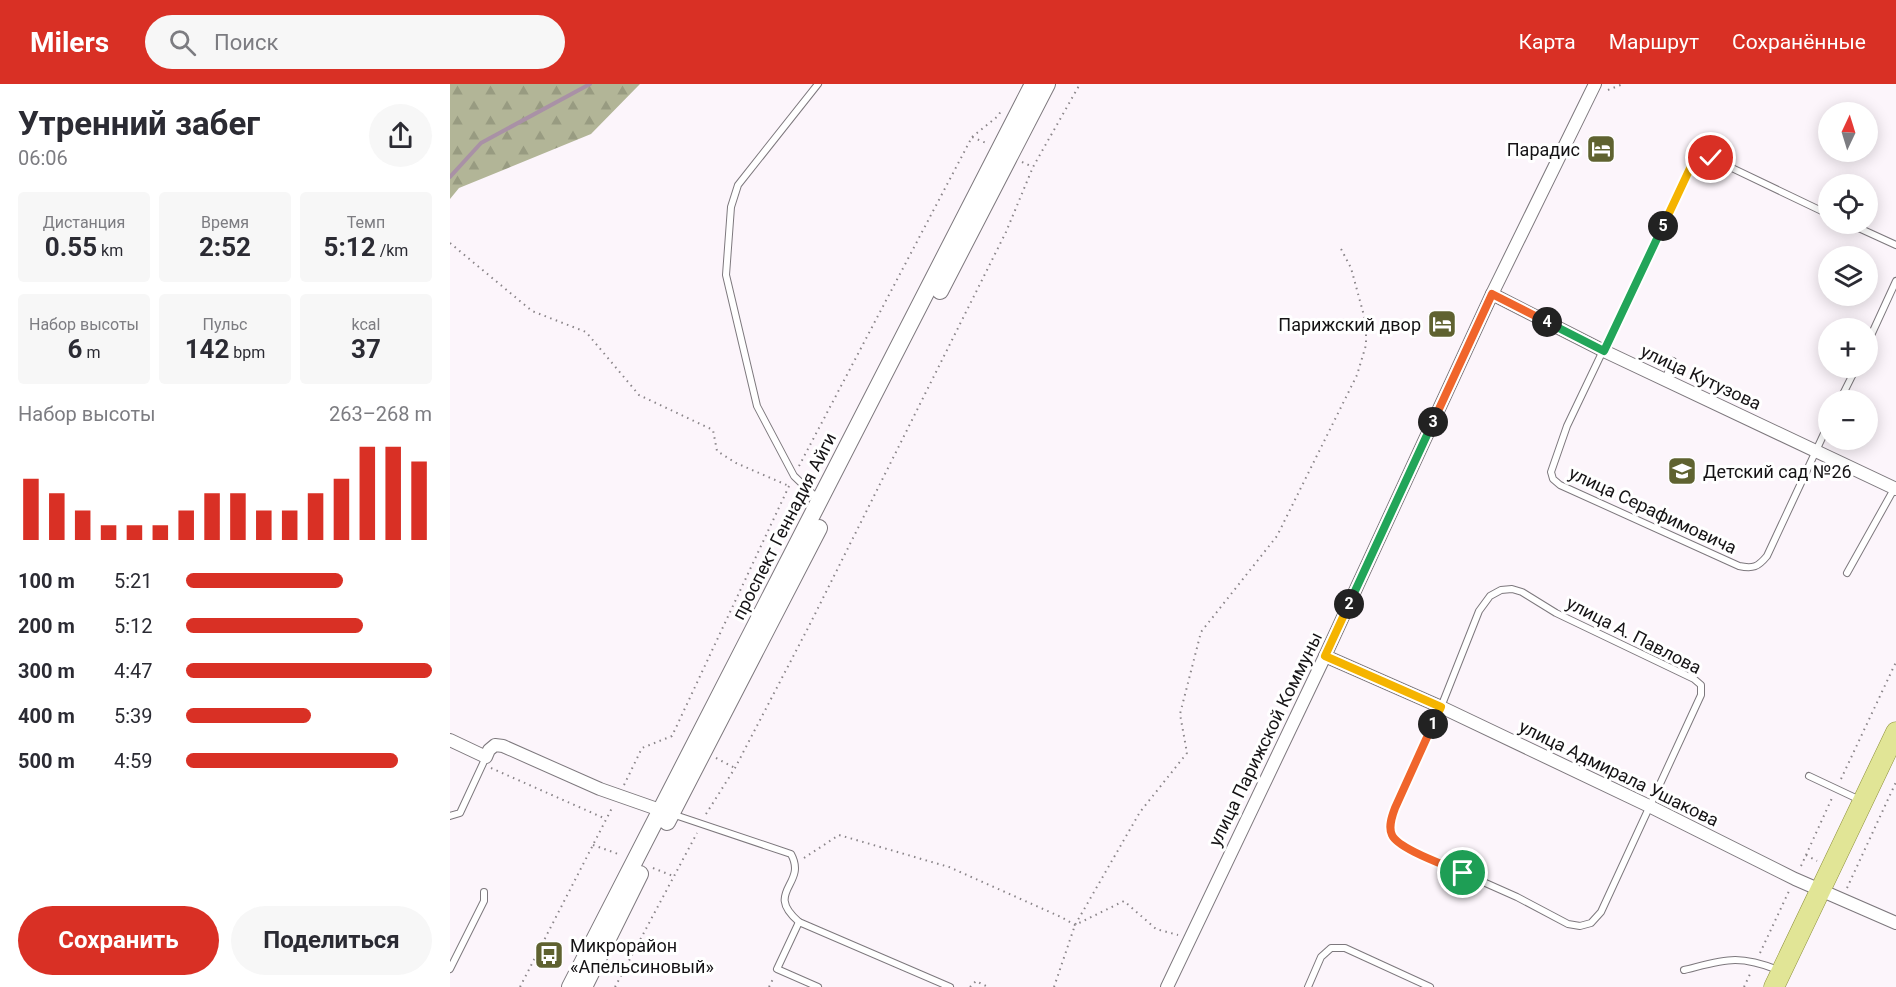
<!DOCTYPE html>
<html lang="ru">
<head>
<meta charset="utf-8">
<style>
	body { margin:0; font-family:Roboto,sans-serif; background:#f7f7f7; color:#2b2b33; height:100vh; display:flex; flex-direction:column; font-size:22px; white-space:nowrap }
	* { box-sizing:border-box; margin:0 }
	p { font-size:20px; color:#7c7c81 }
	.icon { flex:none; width:33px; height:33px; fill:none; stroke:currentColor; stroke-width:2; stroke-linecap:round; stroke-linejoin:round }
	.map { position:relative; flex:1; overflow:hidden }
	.side { display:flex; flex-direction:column; background:#fff; width:450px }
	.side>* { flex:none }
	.needle { width:39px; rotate:4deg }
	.fabs { position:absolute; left:1368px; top:18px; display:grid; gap:12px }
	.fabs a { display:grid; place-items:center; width:60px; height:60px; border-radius:50%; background:#fff; box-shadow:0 3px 15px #0003; font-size:30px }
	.pin { position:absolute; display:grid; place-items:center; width:51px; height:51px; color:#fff; margin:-26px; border:3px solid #fff; border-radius:50%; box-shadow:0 2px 6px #0007 }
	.km { position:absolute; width:30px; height:30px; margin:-15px; border-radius:50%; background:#222; color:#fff; font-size:16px; line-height:30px; text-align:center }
	.round { display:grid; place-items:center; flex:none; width:63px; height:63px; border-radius:32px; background:#f7f7f7 }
	.headline { display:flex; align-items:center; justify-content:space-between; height:102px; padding:0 18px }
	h1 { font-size:33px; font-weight:700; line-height:45px }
	.metrics { display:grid; grid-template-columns:repeat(3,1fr); gap:9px; height:102px; padding:6px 18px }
	.metrics div { display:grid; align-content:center; border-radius:6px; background:#f7f7f7; text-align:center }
	.metrics b { font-size:26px; font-weight:700 }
	.metrics small { font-size:16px; font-weight:400 }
	.metrics p { font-size:16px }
	.chart { height:168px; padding:12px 18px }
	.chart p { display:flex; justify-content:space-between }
	.chart svg { width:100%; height:108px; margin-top:6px; stroke:#d93025; stroke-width:6 }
	.button { display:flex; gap:12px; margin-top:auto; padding:12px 18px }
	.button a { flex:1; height:69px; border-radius:36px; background:#d93025; color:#fff; font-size:24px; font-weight:700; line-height:69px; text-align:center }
	.button a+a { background:#f7f7f7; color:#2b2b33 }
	ul { padding:0 18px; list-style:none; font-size:20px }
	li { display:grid; grid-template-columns:96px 72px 1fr; align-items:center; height:45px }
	li i { height:15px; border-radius:8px; background:#d93025 }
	header { display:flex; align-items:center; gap:36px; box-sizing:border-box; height:84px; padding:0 30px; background:#d93025; color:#fff }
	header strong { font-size:28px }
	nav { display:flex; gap:33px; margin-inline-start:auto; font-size:21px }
	.search { width:420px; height:54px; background:#f7f7f7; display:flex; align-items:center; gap:15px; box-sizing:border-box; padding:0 21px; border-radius:33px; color:#7c7c81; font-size:22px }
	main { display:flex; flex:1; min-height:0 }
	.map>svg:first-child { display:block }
</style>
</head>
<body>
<header>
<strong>Milers</strong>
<div class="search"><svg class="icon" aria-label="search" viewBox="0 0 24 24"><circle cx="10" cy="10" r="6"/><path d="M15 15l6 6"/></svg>Поиск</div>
<nav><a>Карта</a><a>Маршрут</a><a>Сохранённые</a></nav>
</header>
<main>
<section class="side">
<div class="headline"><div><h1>Утренний забег</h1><p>06:06</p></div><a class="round"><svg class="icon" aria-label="share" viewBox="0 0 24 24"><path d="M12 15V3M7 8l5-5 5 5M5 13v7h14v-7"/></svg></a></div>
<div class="metrics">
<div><p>Дистанция</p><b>0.55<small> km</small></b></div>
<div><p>Время</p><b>2:52</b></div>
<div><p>Темп</p><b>5:12<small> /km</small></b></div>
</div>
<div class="metrics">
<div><p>Набор высоты</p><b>6<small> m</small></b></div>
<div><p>Пульс</p><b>142<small> bpm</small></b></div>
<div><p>kcal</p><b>37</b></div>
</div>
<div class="chart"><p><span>Набор высоты</span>263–268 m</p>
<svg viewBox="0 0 160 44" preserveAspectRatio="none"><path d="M5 44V19M15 44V25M25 44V32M35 44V38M45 44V38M55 44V38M65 44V32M75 44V25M85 44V25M95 44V32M105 44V32M115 44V25M125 44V19M135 44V6M145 44V6M155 44V12"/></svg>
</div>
<ul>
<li><b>100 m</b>5:21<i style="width:64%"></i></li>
<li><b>200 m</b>5:12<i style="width:72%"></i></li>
<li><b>300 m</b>4:47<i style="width:100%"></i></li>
<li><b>400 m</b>5:39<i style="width:51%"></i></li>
<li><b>500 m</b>4:59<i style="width:86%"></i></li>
</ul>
<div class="button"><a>Сохранить</a><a>Поделиться</a></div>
</section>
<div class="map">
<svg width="1446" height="903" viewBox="0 0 1446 903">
	<defs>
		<pattern id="forest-firs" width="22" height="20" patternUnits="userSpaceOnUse" patternTransform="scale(1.5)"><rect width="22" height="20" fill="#b2b597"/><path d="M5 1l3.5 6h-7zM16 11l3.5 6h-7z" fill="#989b81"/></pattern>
	</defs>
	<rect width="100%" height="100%" fill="#fcf5fb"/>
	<polygon fill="url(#forest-firs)" points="0,0 190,0 141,50 9,104 0,115"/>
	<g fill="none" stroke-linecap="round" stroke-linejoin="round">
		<polyline stroke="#a991a6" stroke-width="4" points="0,93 31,59 140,0"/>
		<g stroke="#7d787d" stroke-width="8">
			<g id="lane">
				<polyline points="368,0 288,101 281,123 276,191 307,322 344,392 368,415"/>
				<path d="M1378 130 1261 74 1250 73 1243 78 1117 342 1101 388 1103 395 1110 401 1289 482C1303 485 1308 483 1317 472L1378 341"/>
				<polyline points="1400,140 1446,161"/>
				<polyline points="1418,258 1446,197"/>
				<polyline points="1215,295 1223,277"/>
				<polyline points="1390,316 1406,284"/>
				<polyline points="1397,489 1444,405"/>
				<path d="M1062 505 1072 508 1106 529 1244 595 1251 601V611L1151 828 1141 839 1130 842 1118 840 1067 813 959 765C939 753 938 745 945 724L991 623 1029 527 1040 512 1051 506Z"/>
				<polyline points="1359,692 1410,716"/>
				<path d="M222 730 341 770C358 801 313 807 349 838"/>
				<polyline points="0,732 10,729 36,673"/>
				<polyline points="0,885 34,817 34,808"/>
				<path d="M1234 886C1275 876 1287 870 1328 886"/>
				<polyline points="368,903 327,885 349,838 500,903"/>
				<polyline points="858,903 871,873 881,864 895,864 980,903"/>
			</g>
		</g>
		<g stroke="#7d787d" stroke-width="14">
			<g id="street">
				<polyline points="1042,210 1154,267 1446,405"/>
				<polyline points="875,572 991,623 1199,722 1345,795 1446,839"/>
				<polyline points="0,656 36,673 39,666 45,661 53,662 150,705 210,726"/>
				<polyline points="717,903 875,572 1042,210 1145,0"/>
			</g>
		</g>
		<g stroke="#7d787d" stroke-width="18">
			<g id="secondary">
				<polyline points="490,207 597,0"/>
				<polyline points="217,738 369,444"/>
				<polyline points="120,903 583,0"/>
				<polyline points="134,903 190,790"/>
			</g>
		</g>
		<g stroke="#8d903b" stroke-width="21">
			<polyline id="primary" points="1324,903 1446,648"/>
		</g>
		<g stroke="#8a8589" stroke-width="2" stroke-dasharray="1.5 4.5" stroke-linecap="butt">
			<polyline points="1158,6 1173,0"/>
			<polyline points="522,53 548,32 551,27"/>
			<polyline points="572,78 583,83"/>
			<polyline points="0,159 82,227 136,248 189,311 263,346 267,367 286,379 339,402"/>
			<polyline points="349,382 522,53 536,59"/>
			<polyline points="266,674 285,684"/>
			<polyline points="41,684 156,735"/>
			<polyline points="1391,695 1446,578"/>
			<polyline points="174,701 192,664 222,652 340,400"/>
			<polyline points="256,730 285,684 359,542 556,148 583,83 630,0"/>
			<polyline points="143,761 171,771"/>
			<polyline points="1356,771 1367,777"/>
			<polyline points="354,774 389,751 499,783 611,833 625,841 674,817 706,845 728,851"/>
			<polyline points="1351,782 1382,714"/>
			<polyline points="203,784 223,792"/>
			<polyline points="1397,804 1446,698"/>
			<polyline points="1310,869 1339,807"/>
			<polyline points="70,903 163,722"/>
			<polyline points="165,903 247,749"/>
			<polyline points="319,903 324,893"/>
			<polyline points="520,903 526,897 538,903"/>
			<polyline points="604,903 625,841 690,728 737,669 730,630 751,548 827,452 907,291 916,261 916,239 901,184 890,163"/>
			<polyline points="1294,903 1301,888"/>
		</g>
		<use href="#lane" stroke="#fff" stroke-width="6"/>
		<use href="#street" stroke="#fff" stroke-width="12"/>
		<use href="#secondary" stroke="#fff" stroke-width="16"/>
		<use href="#primary" stroke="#e1e596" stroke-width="20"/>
	</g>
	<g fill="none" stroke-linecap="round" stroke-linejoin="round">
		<g stroke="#fff" stroke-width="12">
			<path id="split-1" d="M983 640 945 724C942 732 938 743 942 751 948 765 998 782 1013 789"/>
		</g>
		<g stroke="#fff" stroke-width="12">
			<polyline id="split-2" points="899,520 875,572 991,623 983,640"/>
		</g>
		<g stroke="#fff" stroke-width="12">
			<polyline id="split-3" points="899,520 983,338"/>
		</g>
		<g stroke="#fff" stroke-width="12">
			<polyline id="split-4" points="983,338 1042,210 1097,238"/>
		</g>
		<g stroke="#fff" stroke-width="12">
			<polyline id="split-5" points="1097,238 1154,267 1213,142"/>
		</g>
		<g stroke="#fff" stroke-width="12">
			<polyline id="split-6" points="1213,142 1243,78 1250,73 1261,74"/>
		</g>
		<use href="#split-1" stroke="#f0652b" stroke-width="8"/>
		<use href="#split-2" stroke="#f5b400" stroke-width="8"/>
		<use href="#split-3" stroke="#22a559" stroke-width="8"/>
		<use href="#split-4" stroke="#f0652b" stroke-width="8"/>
		<use href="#split-5" stroke="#22a559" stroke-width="8"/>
		<use href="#split-6" stroke="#f5b400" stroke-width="8"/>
	</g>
	<defs>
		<g id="hotel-square" transform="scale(1.5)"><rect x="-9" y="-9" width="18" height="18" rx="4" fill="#5f6230" stroke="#fff"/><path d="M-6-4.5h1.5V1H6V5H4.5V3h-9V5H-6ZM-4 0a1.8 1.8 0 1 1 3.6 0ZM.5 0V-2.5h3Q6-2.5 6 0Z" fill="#fff"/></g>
		<g id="school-square" transform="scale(1.5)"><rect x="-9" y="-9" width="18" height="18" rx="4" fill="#5f6230" stroke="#fff"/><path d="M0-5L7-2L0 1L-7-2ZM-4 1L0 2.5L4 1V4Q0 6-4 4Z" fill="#fff"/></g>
		<g id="bus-square" transform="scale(1.5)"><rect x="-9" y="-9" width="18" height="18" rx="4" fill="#5f6230" stroke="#fff"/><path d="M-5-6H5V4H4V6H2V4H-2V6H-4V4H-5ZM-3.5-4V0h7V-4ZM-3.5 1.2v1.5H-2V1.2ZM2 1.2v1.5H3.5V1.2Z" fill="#fff"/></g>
	</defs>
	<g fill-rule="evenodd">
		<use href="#hotel-square" x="1151" y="65"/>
		<use href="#hotel-square" x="992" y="240"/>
		<use href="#school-square" x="1232" y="387"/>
		<use href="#bus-square" x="99" y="871"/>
	</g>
	<g text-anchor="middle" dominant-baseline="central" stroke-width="6" stroke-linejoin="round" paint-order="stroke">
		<g font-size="18" fill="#151315" stroke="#fff" text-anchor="end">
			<text x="1130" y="65">Парадис</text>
			<text x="971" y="240">Парижский двор</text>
			<text x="1253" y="387" text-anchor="start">Детский сад №26</text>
			<text x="120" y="861" text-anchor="start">Микрорайон<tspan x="120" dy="21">«Апельсиновый»</tspan></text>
		</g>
		<g font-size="18" fill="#151315" stroke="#fff">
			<text transform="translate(1251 293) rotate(25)">улица Кутузова</text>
			<text transform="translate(1203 426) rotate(25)">улица Серафимовича</text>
			<text transform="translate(334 442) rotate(-63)">проспект Геннадия Айги</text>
			<text transform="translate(1184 551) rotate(27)">улица А. Павлова</text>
			<text transform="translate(815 655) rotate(-64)">улица Парижской Коммуны</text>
			<text transform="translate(1169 689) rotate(26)">улица Адмирала Ушакова</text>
		</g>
	</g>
</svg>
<div class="fabs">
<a><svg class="needle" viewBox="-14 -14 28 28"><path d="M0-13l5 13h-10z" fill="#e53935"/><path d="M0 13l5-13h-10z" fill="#7c7c81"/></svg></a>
<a><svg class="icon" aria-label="locate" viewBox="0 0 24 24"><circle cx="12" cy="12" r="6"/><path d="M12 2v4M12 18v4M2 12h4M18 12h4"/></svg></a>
<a><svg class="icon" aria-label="layers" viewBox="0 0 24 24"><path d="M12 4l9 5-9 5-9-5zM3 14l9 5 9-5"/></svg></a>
<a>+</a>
<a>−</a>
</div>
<div class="pin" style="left:1013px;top:789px;background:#1e9e55"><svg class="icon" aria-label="arrive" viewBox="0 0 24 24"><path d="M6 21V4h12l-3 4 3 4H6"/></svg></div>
<div class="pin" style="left:1261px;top:74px;background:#d93025"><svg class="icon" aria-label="check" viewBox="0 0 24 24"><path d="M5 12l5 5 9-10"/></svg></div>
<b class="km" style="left:983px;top:640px">1</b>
<b class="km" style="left:899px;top:520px">2</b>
<b class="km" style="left:983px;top:338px">3</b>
<b class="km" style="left:1097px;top:238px">4</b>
<b class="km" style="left:1213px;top:142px">5</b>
</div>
</main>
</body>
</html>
